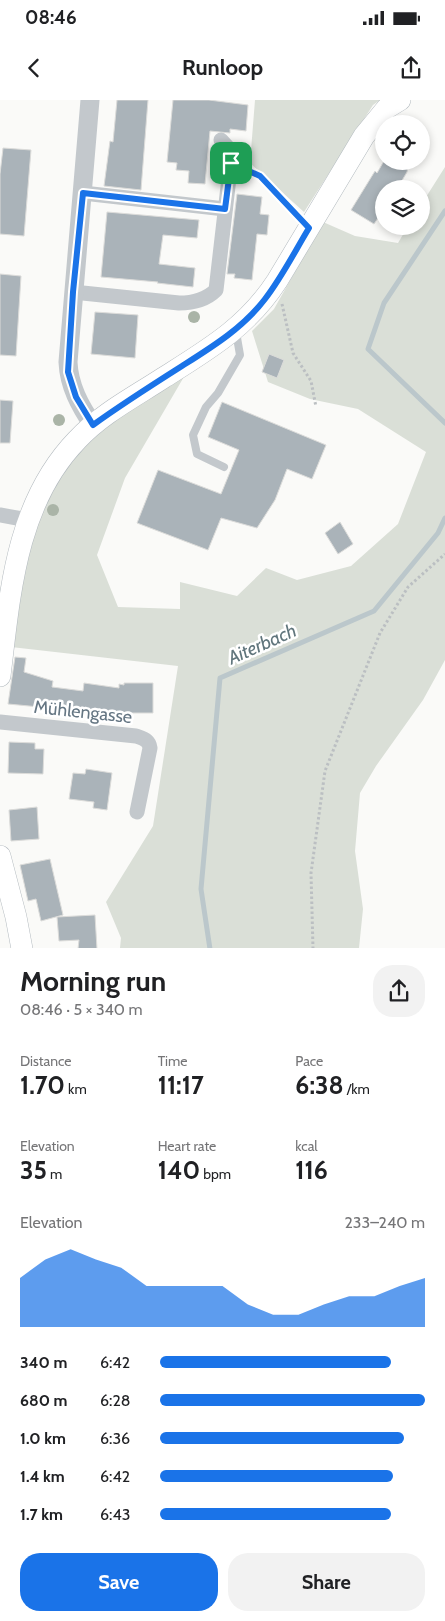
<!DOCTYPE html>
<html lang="en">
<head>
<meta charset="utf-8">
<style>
	body { margin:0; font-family:Cabin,sans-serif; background:#f2f2f2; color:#202124; height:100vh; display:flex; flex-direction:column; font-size:19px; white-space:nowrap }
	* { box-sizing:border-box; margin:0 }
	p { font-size:16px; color:#757577 }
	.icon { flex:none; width:28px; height:28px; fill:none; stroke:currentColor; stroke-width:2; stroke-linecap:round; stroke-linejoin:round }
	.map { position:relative; height:848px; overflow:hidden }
	.drawer { display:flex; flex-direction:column; background:#fff; flex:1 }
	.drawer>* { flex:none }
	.fabs { position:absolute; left:375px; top:15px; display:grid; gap:10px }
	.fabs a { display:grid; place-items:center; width:55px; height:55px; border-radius:50%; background:#fff; box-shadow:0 2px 8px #0003; font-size:25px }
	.pin { position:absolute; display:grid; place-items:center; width:42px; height:42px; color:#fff; margin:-21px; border-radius:10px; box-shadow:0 2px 8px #0006 }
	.round { display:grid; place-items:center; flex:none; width:52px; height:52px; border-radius:20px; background:#f2f2f2 }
	.head { display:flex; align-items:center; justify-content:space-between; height:85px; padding:0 20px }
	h1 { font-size:28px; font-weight:800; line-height:38px }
	.metrics { display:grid; grid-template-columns:repeat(3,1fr); gap:8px; height:85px; padding:5px 20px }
	.metrics div { display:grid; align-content:center }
	.metrics b { font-size:25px; font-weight:800 }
	.metrics small { font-size:14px; font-weight:400 }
	.metrics p { font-size:14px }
	.chart { height:140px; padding:10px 20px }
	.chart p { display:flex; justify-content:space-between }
	.chart svg { width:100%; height:90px; margin-top:5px; fill:#1a73e8; opacity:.7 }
	.cta { display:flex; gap:10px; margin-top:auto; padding:10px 20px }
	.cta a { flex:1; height:58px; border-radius:20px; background:#1a73e8; color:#fff; font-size:20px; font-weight:800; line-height:58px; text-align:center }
	.cta a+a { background:#f2f2f2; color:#202124 }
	ul { padding:0 20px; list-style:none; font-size:16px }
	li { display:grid; grid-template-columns:80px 60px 1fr; align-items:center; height:38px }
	li i { height:12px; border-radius:6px; background:#1a73e8 }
	.status { display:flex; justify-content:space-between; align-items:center; height:35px; padding:0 25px; background:#fff; direction:ltr }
	.status svg { height:14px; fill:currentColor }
	header { display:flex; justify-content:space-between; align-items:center; height:65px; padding:0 20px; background:#fff; font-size:22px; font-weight:800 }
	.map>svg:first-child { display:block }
</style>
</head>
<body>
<div class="status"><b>08:46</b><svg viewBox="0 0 49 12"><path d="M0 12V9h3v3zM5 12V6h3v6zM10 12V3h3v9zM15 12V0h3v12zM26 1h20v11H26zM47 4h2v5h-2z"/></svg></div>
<header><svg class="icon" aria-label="back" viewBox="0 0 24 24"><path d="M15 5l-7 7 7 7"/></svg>Runloop<svg class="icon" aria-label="share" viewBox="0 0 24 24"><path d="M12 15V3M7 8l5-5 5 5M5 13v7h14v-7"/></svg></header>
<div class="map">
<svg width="445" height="849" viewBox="0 0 445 849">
	<rect width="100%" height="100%" fill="#fafaf8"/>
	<g fill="#dadfd7">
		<polygon points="255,0 380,0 373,5 304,112 250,63"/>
		<polygon points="445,67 445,560 423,600 376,666 360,693 355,751 363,809 359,848 120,848 121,838 106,802 153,726 178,566 11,547 24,456 52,382 96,332 185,275 125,378 97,455 118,507 180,509 180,482 237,496 266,468 297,480 351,466 398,424 426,352 358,309 310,299 268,282 252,231 274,209 323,122 355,136 398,143 408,126 421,126 421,105"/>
	</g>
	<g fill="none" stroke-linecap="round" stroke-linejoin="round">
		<g stroke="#bbc7cb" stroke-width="5">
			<polyline points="445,111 384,203 368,249 445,323"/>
			<polyline points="210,849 201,789 220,578 374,511 438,433 445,418"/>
		</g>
	</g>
	<g fill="#aab3b9" stroke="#dcdcda">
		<polygon points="117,0 148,0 141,90 104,86 110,41 113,42"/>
		<polygon points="173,0 209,0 248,5 246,31 230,29 230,33 210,31 205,84 188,83 189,71 176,70 177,63 167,62"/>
		<polygon points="3,48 31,50 24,136 0,134 0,74"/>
		<polygon points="384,61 409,61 407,72 397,89 384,89 384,109 374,124 351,110 375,71 377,73"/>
		<polygon points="237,94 262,97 260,114 269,115 267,135 257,134 252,180 234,178 235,174 227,174"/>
		<polygon points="107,112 199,120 197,138 163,135 159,164 195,168 193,187 157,183 158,182 101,177"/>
		<polygon points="0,174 21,176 16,256 0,255"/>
		<polygon points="95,212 138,215 135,258 91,254"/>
		<polygon points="269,254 284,260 277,278 262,272"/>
		<polygon points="0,300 13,301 10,343 0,343"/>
		<polygon points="222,302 326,345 312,379 287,369 275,400 257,428 221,418 208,450 137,423 158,370 221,394 239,350 208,337"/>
		<polygon points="340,422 353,444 338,454 325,433"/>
		<polygon points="15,557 26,558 24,572 53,581 52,587 83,591 84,583 119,588 119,584 124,585 124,583 153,583 153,613 128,613 128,617 99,610 98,619 61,614 61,609 8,604"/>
		<polygon points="9,642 35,643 35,649 44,649 43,674 8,673"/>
		<polygon points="86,669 112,673 107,710 93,708 94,702 69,699 73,673 85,674"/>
		<polygon points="37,707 39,739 11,741 9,710"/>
		<polygon points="50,759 63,815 41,821 36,799 28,801 20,765"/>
		<polygon points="95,815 97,849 78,849 79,840 59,841 57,817"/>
	</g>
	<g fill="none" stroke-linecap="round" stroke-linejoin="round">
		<g stroke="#b3babf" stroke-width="22">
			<g id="secondary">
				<path d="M0 576C10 493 16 403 77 340 101 314 134 297 163 278 209 249 247 227 277 181L364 36 387 8 400 0"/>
				<polyline points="0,756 16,817 22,849"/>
			</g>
		</g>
		<g stroke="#bbbfc2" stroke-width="3" stroke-dasharray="2.5 2.5" stroke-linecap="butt">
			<polyline points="245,70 260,76 296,114"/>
			<polyline points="282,204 293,253 311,281 316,307"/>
			<polyline points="313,849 311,773 325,671 380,533 408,487 445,454"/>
		</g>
		<polyline stroke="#c3c8cc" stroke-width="8" points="224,367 197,354 193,335 206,307 218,293 240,255 236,232"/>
		<g stroke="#c3c8cc" stroke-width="15">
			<polyline points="83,93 225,109"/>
			<path d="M73 192 179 203C192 203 206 200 216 190L232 52 221 40"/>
			<polyline points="0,415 28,420"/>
			<path d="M0 622 136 636C144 639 149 640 150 648L137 712"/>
		</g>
		<path stroke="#c3c8cc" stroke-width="19" d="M90 0 68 262C69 286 80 306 93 325"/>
		<use href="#secondary" stroke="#fff" stroke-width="21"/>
	</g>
	<g fill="#aab4a7">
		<circle cx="194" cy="217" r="6"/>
		<circle cx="59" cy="320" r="6"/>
		<circle cx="53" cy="410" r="6"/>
	</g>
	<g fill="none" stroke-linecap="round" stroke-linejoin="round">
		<g stroke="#fff" stroke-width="10">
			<path id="route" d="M231 63 260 76 309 128C295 151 282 177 265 199 243 228 212 247 182 266 152 285 122 304 93 325L76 297 68 272 73 192 83 93 225 109Z"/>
		</g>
		<use href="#route" stroke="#1a73e8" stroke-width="6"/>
	</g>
	<g text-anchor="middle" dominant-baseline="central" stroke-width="5" stroke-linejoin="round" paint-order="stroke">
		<g font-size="18" fill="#657683" stroke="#fff">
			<text transform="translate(83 612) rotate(6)">Mühlengasse</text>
		</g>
		<g font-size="19" font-style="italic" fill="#60757c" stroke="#fff">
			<text transform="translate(262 544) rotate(-24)">Aiterbach</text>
		</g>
	</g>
</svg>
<div class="fabs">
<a><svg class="icon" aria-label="locate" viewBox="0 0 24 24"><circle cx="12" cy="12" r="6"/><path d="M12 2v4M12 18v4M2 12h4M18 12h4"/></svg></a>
<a><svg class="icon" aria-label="layers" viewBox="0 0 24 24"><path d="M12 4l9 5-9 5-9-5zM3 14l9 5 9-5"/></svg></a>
</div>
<div class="pin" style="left:231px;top:63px;background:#1e9e55"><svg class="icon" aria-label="arrive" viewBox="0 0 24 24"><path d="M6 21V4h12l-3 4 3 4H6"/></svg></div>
</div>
<section class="drawer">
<div class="head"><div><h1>Morning run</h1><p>08:46 · 5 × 340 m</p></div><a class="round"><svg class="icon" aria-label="share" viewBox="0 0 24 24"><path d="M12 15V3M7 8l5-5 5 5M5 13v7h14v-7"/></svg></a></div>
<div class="metrics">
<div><p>Distance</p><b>1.70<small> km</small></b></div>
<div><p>Time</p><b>11:17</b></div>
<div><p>Pace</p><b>6:38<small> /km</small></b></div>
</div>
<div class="metrics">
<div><p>Elevation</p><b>35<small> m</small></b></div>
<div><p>Heart rate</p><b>140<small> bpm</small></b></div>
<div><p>kcal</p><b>116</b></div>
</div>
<div class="chart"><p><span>Elevation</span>233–240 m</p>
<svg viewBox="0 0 160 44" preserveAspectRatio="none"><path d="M0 44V20L10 11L20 6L30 11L40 15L50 24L60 24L70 24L80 24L90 33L100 38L110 38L120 33L130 29L140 29L150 24L160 20V44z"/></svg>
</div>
<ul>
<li><b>340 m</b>6:42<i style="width:87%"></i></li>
<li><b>680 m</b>6:28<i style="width:100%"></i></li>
<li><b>1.0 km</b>6:36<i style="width:92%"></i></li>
<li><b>1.4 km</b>6:42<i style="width:88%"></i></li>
<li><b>1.7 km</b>6:43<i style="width:87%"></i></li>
</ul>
<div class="cta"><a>Save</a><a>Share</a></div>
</section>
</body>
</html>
